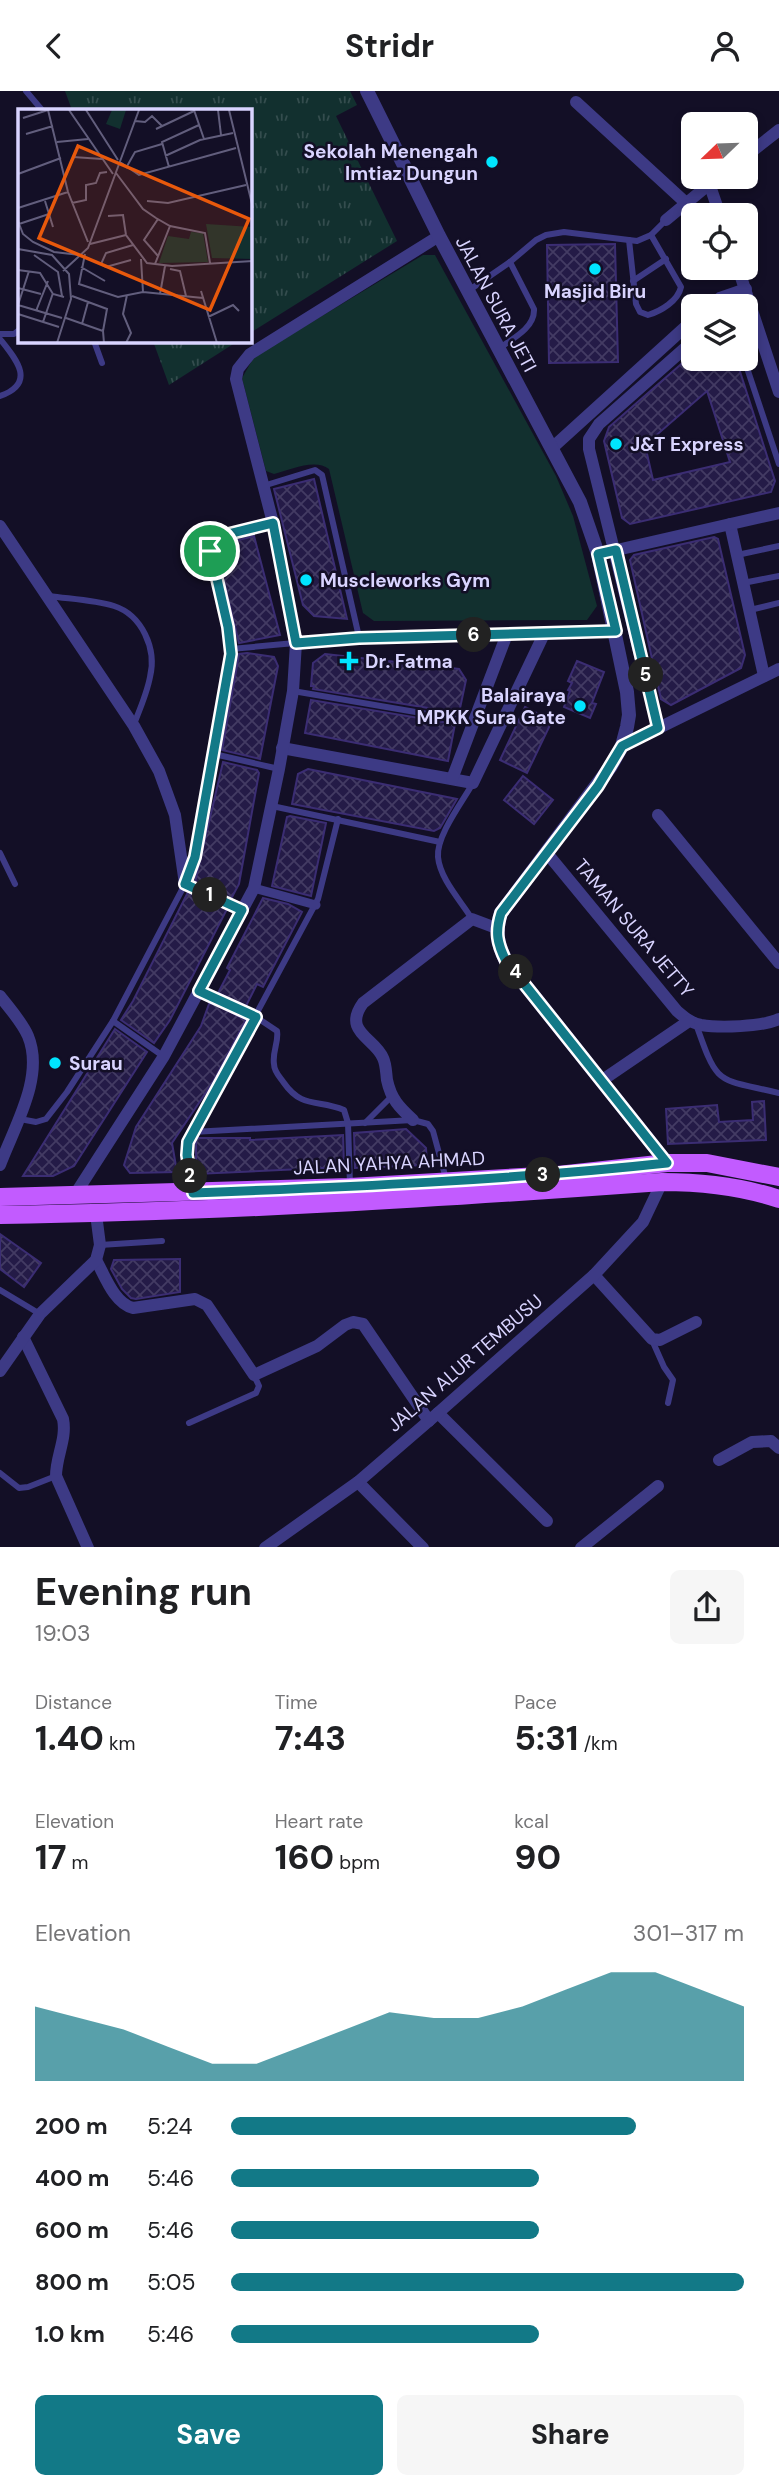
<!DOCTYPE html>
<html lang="en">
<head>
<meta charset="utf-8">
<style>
	body { margin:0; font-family:"DM Sans",sans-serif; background:#f6f6f6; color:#202124; height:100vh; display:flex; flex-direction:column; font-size:26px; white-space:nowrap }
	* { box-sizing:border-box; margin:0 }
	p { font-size:23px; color:#757577 }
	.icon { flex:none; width:38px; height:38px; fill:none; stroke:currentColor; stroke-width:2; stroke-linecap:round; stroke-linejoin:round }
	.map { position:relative; height:1456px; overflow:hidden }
	.details { display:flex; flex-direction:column; background:#fff; flex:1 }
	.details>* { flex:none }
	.needle { width:46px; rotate:247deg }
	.controls { position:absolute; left:681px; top:21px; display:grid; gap:14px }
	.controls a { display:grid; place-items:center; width:77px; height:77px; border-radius:10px; background:#fff; box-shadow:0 4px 10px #0003; font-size:35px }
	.pin { position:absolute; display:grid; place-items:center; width:60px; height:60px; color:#fff; margin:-30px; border:4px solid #fff; border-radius:50%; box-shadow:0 2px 7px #0007 }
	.km { position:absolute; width:35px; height:35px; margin:-18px; border-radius:50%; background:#222; color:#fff; font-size:19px; line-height:35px; text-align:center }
	.round { display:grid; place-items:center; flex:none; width:74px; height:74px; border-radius:10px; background:#f6f6f6 }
	.overview { display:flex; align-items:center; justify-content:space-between; height:119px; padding:0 35px }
	h1 { font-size:38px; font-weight:700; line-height:52px }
	.stats { display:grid; grid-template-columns:repeat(3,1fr); gap:10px; height:119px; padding:7px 35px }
	.stats div { display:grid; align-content:center }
	.stats b { font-size:35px; font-weight:700 }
	.stats small { font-size:19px; font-weight:400 }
	.stats p { font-size:19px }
	.chart { height:196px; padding:14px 35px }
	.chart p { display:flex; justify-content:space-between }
	.chart svg { width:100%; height:126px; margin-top:7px; fill:#127987; opacity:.7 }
	.primary-button { display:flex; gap:14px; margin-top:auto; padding:14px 35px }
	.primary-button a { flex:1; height:80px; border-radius:10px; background:#127987; color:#fff; font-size:28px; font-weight:700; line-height:80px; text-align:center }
	.primary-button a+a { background:#f6f6f6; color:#202124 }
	ul { padding:0 35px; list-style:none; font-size:23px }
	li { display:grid; grid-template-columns:112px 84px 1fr; align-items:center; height:52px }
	li i { height:18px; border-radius:9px; background:#127987 }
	header { display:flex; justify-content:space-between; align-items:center; height:91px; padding:0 35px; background:#fff; font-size:32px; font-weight:700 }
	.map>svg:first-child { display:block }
</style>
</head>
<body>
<header><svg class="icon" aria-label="back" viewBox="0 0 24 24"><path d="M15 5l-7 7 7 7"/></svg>Stridr<svg class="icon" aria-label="person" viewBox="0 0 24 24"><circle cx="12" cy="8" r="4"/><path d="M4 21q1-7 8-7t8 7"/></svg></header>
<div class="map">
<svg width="779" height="1457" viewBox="0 0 779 1457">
	<defs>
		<pattern id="grass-tufts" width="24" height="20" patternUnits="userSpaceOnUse" patternTransform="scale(1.75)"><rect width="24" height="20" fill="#12302f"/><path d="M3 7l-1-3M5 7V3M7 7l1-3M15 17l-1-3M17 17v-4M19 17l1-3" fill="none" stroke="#344d4e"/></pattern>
		<pattern id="building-cross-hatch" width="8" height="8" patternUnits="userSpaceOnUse" patternTransform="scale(1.75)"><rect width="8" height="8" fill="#241b47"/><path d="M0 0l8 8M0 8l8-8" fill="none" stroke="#433b63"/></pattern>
	</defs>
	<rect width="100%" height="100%" fill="#130f26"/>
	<g fill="url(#grass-tufts)">
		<polygon points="65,0 350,0 357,14 336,25 397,150 250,242 250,19 72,19"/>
		<polygon points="153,250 238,250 169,294"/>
	</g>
	<path fill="#12302f" d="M423 164H435L556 385 573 425 597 515 587 529 374 530 363 522 329 378C315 367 290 379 274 383L266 380 242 287 254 266Z"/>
	<g fill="url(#building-cross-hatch)" stroke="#3b2d73" stroke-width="2" fill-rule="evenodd">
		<polygon points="615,153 618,271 549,272 547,154"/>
		<path d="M687 268H736L775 390 771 401 630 433 622 427 604 350 609 336ZM707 300 730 371 653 389 645 354Z"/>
		<polygon points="314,388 347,528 314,525 303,514 274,398"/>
		<polygon points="254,445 280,544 239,552 215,455"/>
		<polygon points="714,446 718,448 745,564 741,577 671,614 661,608 630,469 634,464"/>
		<polygon points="247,562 274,566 278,575 260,668 222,659 239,563"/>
		<polygon points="325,563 459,578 466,589 459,622 313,598 314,595 311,595 313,572"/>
		<polygon points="577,570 604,581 592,612 596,613 590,627 564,616 570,600 568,599 572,592 568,590"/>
		<polygon points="311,609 455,633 448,670 305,642"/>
		<polygon points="525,616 552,630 527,682 500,669"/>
		<polygon points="223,671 257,679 259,682 239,793 231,808 195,791"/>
		<polygon points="308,678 457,708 440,737 434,740 292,713 298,683"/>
		<polygon points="523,685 553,709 534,733 504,709"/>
		<polygon points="290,725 326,732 311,805 272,795 287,726"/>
		<polygon points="188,801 227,818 170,929 154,952 121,929 133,910"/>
		<polygon points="263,807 288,813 302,821 263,896 257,893 246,915 218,902 230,879 227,877"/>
		<polygon points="213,912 246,929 213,991 172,1052 177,1081 130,1082 124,1074 136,1036 201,935 209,913"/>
		<polygon points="115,938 147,961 74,1075 53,1085 23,1085"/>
		<polygon points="764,1010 766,1049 668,1053 666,1018 717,1014 719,1031 753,1029 752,1011"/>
		<polygon points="406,1038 426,1057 427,1074 355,1077 354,1042"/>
		<polygon points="343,1044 344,1076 196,1083 196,1047 250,1047 250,1049"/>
		<polygon points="0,1143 41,1172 24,1196 0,1178"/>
		<polygon points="180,1168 180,1201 136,1208 131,1207 122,1198 111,1178 114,1169"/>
	</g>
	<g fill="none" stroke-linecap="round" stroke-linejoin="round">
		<g stroke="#3d3a85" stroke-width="6">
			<polyline points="26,0 42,19"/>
			<path d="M629 149 636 213 640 221 648 224C661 220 678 210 681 196L651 144"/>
			<polyline points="633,190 666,168"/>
			<polyline points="468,200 510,171 536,149 546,144 564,141 637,150 651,144 666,129"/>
			<polyline points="0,243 14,243 19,239"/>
			<path d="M0 248C16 268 37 292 0 305"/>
			<polyline points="94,250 102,272"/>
			<path d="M498 258C512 248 535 237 534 218L510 171"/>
			<polyline points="744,268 779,373"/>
			<polyline points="263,395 315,379 322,384 359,546"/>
			<polyline points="737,464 779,455"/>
			<polyline points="743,492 779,485"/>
			<path d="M49 505C70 508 94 509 114 515 142 524 157 558 150 586 147 602 140 618 134 633"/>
			<polyline points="750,519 779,512"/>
			<polyline points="231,558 295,552"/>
			<polyline points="293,600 474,631"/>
			<polyline points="214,663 279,678"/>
			<polyline points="272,715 440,751"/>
			<polyline points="0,762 15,793"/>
			<polyline points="185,793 242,819"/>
			<path d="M472 828C461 810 440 788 438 766 436 745 463 710 473 692"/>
			<path d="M199 900 256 926 277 940C279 951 272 961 274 973 274 981 280 986 284 992 302 1018 319 1008 344 1019L348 1032 350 1094"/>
			<polyline points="113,930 163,965"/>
			<path d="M696 933C718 996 716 987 779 1002"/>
			<polyline points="20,1028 36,1031 46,1028 67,1001 113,930 185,793 195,766 231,563 228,536 209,453 216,446 273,432"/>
			<polyline points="365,1032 391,1006"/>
			<polyline points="192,1041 413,1029 428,1033 433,1040 446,1088"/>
			<polyline points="193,1100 187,1064 188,1050 318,808 338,728"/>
			<polyline points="100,1154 162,1150"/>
			<polyline points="0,1199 40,1223"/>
			<polyline points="652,1249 664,1276 673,1289 668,1312"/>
			<polyline points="189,1332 256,1302 259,1295 254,1284"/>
			<polyline points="0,1382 19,1397 28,1396 56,1385"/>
		</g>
		<polyline stroke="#3d3a85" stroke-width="9" points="254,797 316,814"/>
		<g stroke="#3d3a85" stroke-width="12">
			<polyline points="576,11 686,112"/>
			<polyline points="746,65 779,39"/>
			<polyline points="709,92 720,124"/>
			<polyline points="666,129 718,86"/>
			<polyline points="738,177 779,301"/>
			<polyline points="709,215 720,207 746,198"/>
			<polyline points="552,357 693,229"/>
			<polyline points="730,433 764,585"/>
			<polyline points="0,435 134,635 159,680 175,724 185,793"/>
			<polyline points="608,461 779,422"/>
			<polyline points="296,552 359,547 616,540"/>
			<polyline points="658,637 589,358 589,348 599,333 693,250"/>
			<polyline points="622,655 779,578"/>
			<polyline points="282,657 473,692 544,543"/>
			<polyline points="452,688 507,543"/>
			<polyline points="658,724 779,872"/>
			<path d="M546 761 677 920C684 926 691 932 701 934 719 937 762 936 779 928"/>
			<path d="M0 905C10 918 22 931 28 945 45 986 14 1036 0 1074"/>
			<polyline points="601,990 689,930"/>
			<path d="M413 1029C399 1016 391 1008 387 989 386 981 386 973 383 967 375 947 342 941 363 912L472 828 496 837"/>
			<polyline points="76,1102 164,965 254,797 279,678 293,600 296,552 273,432 236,288 238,278 250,263 439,145"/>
			<path d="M96 1169C105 1185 114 1212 133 1217L195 1208 207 1214 254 1284 317 1255 345 1234 353 1231 363 1233 429 1330"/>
			<polyline points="594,1184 652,1248 660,1249 696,1231"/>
			<path d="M23 1246 63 1328C67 1348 56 1365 56 1385L88 1457"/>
			<polyline points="0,1280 40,1223 96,1169 100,1154 96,1123"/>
			<polyline points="438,1322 547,1430"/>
			<polyline points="719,1369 752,1351 771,1350 779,1357"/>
			<polyline points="358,1391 423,1457"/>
			<polyline points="265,1457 358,1391 438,1322 594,1184 643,1131 662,1091"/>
			<polyline points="581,1457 658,1395"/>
		</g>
		<path stroke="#3d3a85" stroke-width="14" d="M367 0 439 145 580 411 598 463 627 601 629 624 627 636 622 655 611 675 501 822C495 841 497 852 506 870L667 1072"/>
		<g stroke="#c25bff" stroke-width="18">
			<polyline points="0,1106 350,1096 558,1084 667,1072 707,1072 779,1086"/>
			<path d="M0 1124C221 1121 441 1107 662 1091 702 1091 740 1095 779 1108"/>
		</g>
	</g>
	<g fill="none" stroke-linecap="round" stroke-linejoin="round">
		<g stroke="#fff" stroke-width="14">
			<path id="route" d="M273 432 296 552 359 547 616 540 598 463 616 459 658 637 622 655 598 695 501 822C495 841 497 852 506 870L667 1072C510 1089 351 1096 193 1102L187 1064 188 1051 256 926 199 900 242 819 185 793 195 766 231 563 228 536 209 453 216 446Z"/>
		</g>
		<use href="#route" stroke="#127987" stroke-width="9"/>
	</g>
	<g fill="#00e5ff" stroke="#130f26" stroke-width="2.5">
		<circle cx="492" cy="71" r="7"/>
		<circle cx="595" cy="178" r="7"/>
		<circle cx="616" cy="353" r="7"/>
		<circle cx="306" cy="489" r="7"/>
		<path d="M345.5 559.5h7v7h7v7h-7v7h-7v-7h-7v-7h7z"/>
		<circle cx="580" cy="615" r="7"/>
		<circle cx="55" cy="972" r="7"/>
	</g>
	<g text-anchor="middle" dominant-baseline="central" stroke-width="5" stroke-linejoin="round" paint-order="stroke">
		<g font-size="19" font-weight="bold" fill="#d9d4ff" stroke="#130f26" text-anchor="start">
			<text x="478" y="60" text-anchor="end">Sekolah Menengah<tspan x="478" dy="22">Imtiaz Dungun</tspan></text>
			<text x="595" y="200" text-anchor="middle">Masjid Biru</text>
			<text x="630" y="353">J&amp;T Express</text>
			<text x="320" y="489">Muscleworks Gym</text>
			<text x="365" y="570">Dr. Fatma</text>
			<text x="566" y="604" text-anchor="end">Balairaya<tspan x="566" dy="22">MPKK Sura Gate</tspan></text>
			<text x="69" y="972">Surau</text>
		</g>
		<g font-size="19" fill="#d9d4ff" stroke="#130f26">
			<text transform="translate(496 213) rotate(62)">JALAN SURA JETI</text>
			<text transform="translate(634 837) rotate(50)">TAMAN SURA JETTY</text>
			<text transform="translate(389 1072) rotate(-3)">JALAN YAHYA AHMAD</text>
			<text transform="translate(465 1272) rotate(-41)">JALAN ALUR TEMBUSU</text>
		</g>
	</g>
	<g transform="translate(18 18)">
		<rect width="234" height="234" fill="#130f26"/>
		<path d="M188 115 234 118V150L194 149Z" fill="#12302f"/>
		<path d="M94 1H108L102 20 88 15ZM173 123 185 124 190 153 141 154 150 127 171 130Z" fill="#12302f"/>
		<path fill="none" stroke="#625e7d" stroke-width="2" d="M30 1 50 83 70 133M51 1 95 65M68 1 100 51M176 1 186 30M200 1 203 26M211 1 235 99M5 9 30 1M117 12 127 13 134 7 144 17M138 20 176 2M8 25 35 17M39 33 70 30M147 47 182 31 215 24M55 48 84 50M102 53 121 66 218 39M151 58 144 33 181 16M108 59 117 43 144 35M98 64 125 100 138 109 152 117 187 124 192 154M0 65 43 49M27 92 35 118M129 92 150 94 228 76M54 94 68 91V76L78 74 82 64 89 63M0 99 50 83M90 107 105 106 108 126 129 154 154 157 235 152M140 110 126 131 140 147M0 112 5 125 15 133 36 143 62 146M1 115 31 105M72 135 108 126M0 140 34 146 51 165 53 190 39 234M67 145 61 175 100 188 125 183 185 189M16 146 40 163 44 187M123 150 125 183M113 151 88 158 83 155 88 144 115 136M137 155 152 117M63 158 87 172M152 160 162 162 168 187M0 161 22 164 35 185 46 188M45 162 70 139 121 1M0 179 23 185M183 182 199 234M142 185 147 157M54 187 89 200 85 222M0 196 44 209M0 196 11 162M18 202 30 172M0 205 41 218M190 208 215 196 221 202M48 209 85 222 86 234M25 213 35 184M64 215 70 193M108 234 113 224 105 205 109 186"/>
		<path fill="#e8590c" fill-opacity="0.15" stroke="#e8590c" stroke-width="3.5" d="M60 37 231 110 192 201 21 129Z"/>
		<rect width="234" height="234" fill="none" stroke="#d9d4ff" stroke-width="3.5"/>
	</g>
</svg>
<div class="controls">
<a><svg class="needle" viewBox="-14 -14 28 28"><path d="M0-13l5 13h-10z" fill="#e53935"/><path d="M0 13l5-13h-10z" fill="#757577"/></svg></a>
<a><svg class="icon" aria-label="locate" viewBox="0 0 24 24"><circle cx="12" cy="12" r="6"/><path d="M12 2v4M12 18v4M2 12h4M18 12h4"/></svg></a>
<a><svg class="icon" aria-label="layers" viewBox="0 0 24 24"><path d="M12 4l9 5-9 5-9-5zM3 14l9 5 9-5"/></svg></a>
</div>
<div class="pin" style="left:210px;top:460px;background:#1e9e55"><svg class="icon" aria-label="arrive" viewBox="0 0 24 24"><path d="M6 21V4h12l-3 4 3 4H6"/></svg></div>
<b class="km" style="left:210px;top:804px">1</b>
<b class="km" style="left:190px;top:1085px">2</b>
<b class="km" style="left:543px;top:1084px">3</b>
<b class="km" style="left:516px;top:881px">4</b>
<b class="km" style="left:646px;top:584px">5</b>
<b class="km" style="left:474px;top:544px">6</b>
</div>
<section class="details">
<div class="overview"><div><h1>Evening run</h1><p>19:03</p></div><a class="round"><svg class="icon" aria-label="share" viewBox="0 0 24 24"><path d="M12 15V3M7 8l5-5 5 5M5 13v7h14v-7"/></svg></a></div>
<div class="stats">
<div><p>Distance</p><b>1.40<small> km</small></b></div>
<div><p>Time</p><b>7:43</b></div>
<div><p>Pace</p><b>5:31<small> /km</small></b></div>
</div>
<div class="stats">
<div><p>Elevation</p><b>17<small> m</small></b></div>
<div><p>Heart rate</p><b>160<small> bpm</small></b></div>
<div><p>kcal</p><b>90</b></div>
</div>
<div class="chart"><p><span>Elevation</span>301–317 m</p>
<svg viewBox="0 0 160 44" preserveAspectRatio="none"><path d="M0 44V18L10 22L20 26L30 32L40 38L50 38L60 32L70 26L80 20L90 22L100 22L110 18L120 12L130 6L140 6L150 12L160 18V44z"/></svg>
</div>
<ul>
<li><b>200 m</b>5:24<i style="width:79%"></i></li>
<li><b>400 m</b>5:46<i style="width:60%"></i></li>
<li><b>600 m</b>5:46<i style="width:60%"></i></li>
<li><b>800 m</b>5:05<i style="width:100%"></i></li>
<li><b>1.0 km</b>5:46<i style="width:60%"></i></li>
</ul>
<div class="primary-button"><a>Save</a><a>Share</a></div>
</section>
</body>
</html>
